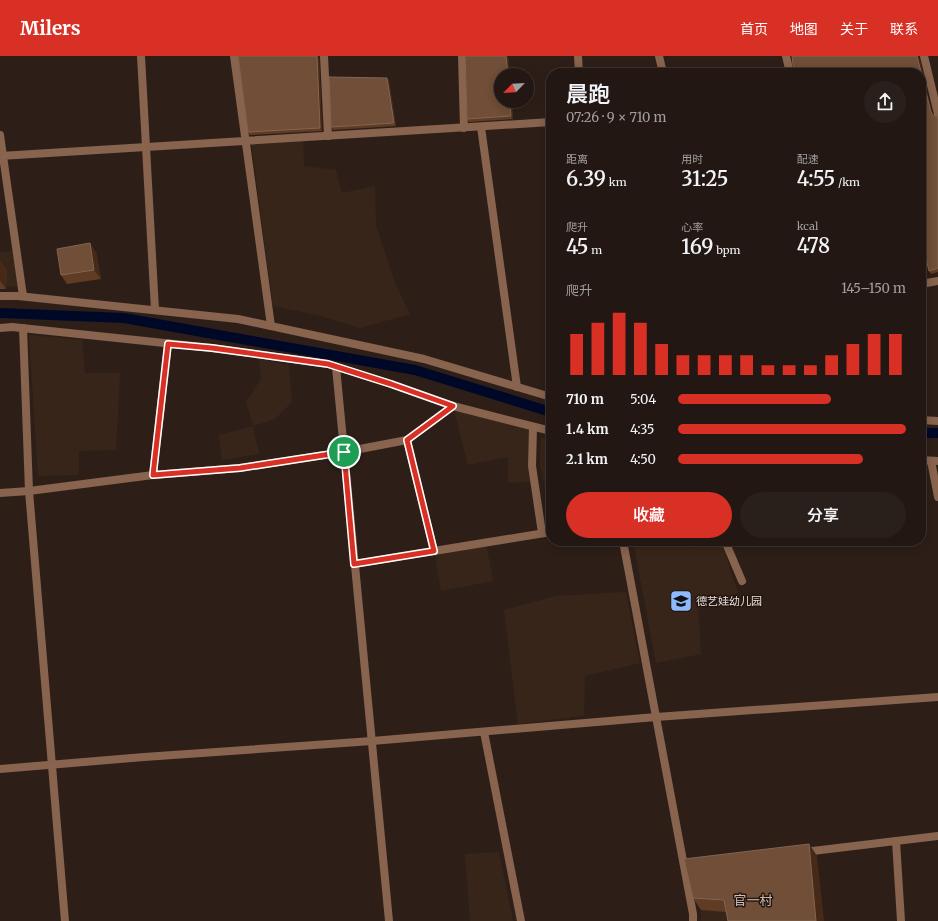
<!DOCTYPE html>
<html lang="zh">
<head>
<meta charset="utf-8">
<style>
	body { margin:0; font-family:Merriweather,"Noto Sans SC",serif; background:#2a201b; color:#f1f3f6; height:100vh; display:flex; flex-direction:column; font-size:15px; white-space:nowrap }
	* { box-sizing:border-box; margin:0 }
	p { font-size:13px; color:#a29f9f }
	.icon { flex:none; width:22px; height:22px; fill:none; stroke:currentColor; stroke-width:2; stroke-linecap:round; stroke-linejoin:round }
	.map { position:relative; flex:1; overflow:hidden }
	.drawer { position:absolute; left:546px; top:12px; width:380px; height:478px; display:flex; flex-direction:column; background:#221712; border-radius:16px; box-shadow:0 2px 10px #0003,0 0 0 1px #3f3632 }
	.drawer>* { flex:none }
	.needle { width:26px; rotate:245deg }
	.tools { position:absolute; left:494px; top:12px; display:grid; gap:8px }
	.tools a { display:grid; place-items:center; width:40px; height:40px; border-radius:50%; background:#221712; box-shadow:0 2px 10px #0003,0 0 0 1px #3f3632; font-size:20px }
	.pin { position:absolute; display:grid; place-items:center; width:34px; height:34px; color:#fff; margin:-17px; border:2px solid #fff; border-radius:50%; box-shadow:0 1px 4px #0007 }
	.round { display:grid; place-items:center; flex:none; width:42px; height:42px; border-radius:21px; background:#2a201b }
	.head { display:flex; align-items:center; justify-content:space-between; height:68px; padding:0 20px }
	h1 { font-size:22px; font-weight:600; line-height:30px }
	.figures { display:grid; grid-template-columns:repeat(3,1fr); gap:6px; height:68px; padding:4px 20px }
	.figures div { display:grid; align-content:center }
	.figures b { font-size:20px; font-weight:600 }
	.figures small { font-size:11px; font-weight:400 }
	.figures p { font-size:11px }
	.chart { height:112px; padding:8px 20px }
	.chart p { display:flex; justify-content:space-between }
	.chart svg { width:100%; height:72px; margin-top:4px; stroke:#d93025; stroke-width:6 }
	.cta { display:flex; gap:8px; margin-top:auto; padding:8px 20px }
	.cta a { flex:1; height:46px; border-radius:24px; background:#d93025; color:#fff; font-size:16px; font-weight:600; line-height:46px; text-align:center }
	.cta a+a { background:#2a201b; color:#f1f3f6 }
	ul { padding:0 20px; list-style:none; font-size:13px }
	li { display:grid; grid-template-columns:64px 48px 1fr; align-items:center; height:30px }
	li i { height:10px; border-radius:5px; background:#d93025 }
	header { display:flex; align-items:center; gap:24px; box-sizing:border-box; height:56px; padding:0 20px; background:#d93025; color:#fff }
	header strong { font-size:19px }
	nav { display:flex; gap:22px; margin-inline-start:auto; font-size:14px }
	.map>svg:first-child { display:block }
</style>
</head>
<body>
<header>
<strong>Milers</strong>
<nav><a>首页</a><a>地图</a><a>关于</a><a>联系</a></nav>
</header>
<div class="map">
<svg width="938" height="865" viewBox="0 0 938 865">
	<rect width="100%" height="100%" fill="#2d1f18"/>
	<g fill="#38251a">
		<polygon points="303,82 304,110 336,114 342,137 375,130 376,169 395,227 410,258 360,272 317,259 273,250 251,85"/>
		<polygon points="17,194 22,230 0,231 0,196"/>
		<polygon points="29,279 82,284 85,317 120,317 116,394 79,395 79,419 38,420"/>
		<polygon points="259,303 289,309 292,346 275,363 253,370 259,398 222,404 219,379 253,370 246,346 261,323"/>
		<polygon points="453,350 533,371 531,426 508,427 508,401 468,409"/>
		<polygon points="541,382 551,384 551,467 548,467 547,443 540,408"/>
		<polygon points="633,485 687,485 688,492 716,485 721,485 738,537 698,553 701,598 656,607"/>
		<polygon points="486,486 493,525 441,535 434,495"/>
		<polygon points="626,536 640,607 585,620 584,660 518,668 504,554 556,540"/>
		<polygon points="499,796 513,865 470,865 465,798"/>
		<polygon points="701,854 732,856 734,865 701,865"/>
	</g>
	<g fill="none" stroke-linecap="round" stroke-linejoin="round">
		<g stroke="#000828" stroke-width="10">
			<polyline points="0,257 124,262 415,314 551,356"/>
			<polyline points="921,377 938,377"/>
		</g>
		<g stroke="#88634d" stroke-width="8">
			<polyline points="141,0 155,254"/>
			<polyline points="234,0 271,270"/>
			<polyline points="324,0 328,80"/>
			<polyline points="462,0 464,72"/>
			<polyline points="578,0 579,17"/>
			<polyline points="659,0 663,17"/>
			<polyline points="786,0 790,17"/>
			<polyline points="924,0 938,58"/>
			<polyline points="481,71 517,331"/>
			<polyline points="0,79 23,240"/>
			<polyline points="0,100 551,66"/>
			<polyline points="921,228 938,225"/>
			<polyline points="0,240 18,240 238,263 424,303 551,341"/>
			<polyline points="0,272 12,271 212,292 328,308 391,328 453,350 551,375"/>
			<polyline points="23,272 29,435 65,865"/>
			<polyline points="336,311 389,865"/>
			<polyline points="921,364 938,365"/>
			<polyline points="533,371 532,410 542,477"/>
			<polyline points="407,384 434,495"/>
			<polyline points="921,404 938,405"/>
			<polyline points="931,405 938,441"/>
			<polyline points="153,419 168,287"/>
			<polyline points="0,437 29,435 153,419 240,412 344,396 407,384 453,350"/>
			<polyline points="623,485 693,858 693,865"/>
			<polyline points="725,485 742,525"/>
			<polyline points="354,508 551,476"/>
			<polyline points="484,676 521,865"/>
			<polyline points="0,713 144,701 372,685 656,661 938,641"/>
			<polyline points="896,785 901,865"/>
			<polyline points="804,796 938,780"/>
		</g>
	</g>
	<g fill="#613c24">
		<polygon points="319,0 322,75 250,79 248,76"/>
		<polygon points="508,0 513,63 469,66 467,63"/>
		<polygon points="919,1 932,58 934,60 938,61 938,216 931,218 929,215 921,17"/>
		<polygon points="389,25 396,70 333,74 331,71"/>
		<polygon points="96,196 101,223 67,228 61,219"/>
		<polygon points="0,205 7,214 6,233 0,233"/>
		<polygon points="809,788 817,800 726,856 701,854 693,842"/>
	</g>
	<g fill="#462917">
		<polygon points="317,0 319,0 322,75 320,72"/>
		<polygon points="506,0 508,0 510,19 508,19"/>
		<polygon points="917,0 919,0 919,1 933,59 931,56"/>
		<polygon points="387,22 389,25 396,70 394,67"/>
		<polygon points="510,45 512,45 513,63 511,60"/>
		<polygon points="90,187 96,196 101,223 94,214"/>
		<polygon points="0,205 7,214 6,233 0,225"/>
		<polygon points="809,788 817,800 824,865 816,865"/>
	</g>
	<g fill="#704e38" stroke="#836551">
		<polygon points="238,0 317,0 320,72 248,76"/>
		<polygon points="465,0 506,0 508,19 501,19 501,45 510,45 511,60 467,63"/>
		<polygon points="792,0 917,0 931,56 934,60 937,60 938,64 938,212 929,215 921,182 921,17 794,17"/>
		<polygon points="329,21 387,22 394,67 331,71"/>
		<polygon points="90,187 94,214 61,219 57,193"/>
		<polygon points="809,788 816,865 728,865 724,844 693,842 684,803"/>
	</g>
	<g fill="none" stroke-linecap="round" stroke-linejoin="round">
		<g stroke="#fff" stroke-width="8">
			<polygon id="route" points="168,288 212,292 328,308 391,328 453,350 407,384 434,495 354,508 344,396 240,412 153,419"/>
		</g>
		<use href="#route" stroke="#d93025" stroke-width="5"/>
	</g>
	<defs>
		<g id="school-square" transform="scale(1.15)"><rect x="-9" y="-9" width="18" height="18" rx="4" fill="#8fb8fd" stroke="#23160f"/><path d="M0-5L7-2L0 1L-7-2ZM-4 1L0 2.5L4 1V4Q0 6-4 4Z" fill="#111"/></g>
	</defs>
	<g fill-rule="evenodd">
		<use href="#school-square" x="681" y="545"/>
	</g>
	<g text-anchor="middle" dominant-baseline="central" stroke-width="3" stroke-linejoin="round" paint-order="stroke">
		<g font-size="11" fill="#ebe1dc" stroke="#23160f" text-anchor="start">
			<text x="696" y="545">德艺娃幼儿园</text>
		</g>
		<g font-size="13" fill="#cfbdb3" stroke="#23160f">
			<text x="753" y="844">官一村</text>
		</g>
	</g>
</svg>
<div class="tools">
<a><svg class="needle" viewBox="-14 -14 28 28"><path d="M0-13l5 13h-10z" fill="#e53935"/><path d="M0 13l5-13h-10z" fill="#a29f9f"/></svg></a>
</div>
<div class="pin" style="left:344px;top:396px;background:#1e9e55"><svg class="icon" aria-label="arrive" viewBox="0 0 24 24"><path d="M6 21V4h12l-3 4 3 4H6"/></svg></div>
<section class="drawer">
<div class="head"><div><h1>晨跑</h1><p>07:26 · 9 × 710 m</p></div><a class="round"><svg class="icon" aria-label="share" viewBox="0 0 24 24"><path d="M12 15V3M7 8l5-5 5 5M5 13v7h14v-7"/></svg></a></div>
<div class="figures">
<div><p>距离</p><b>6.39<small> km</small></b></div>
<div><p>用时</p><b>31:25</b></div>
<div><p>配速</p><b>4:55<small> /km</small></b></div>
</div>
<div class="figures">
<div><p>爬升</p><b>45<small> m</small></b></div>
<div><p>心率</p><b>169<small> bpm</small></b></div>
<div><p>kcal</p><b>478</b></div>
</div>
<div class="chart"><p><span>爬升</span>145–150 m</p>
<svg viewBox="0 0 160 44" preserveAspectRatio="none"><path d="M5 44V19M15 44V12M25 44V6M35 44V12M45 44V25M55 44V32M65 44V32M75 44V32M85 44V32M95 44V38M105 44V38M115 44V38M125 44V32M135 44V25M145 44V19M155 44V19"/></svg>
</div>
<ul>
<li><b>710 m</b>5:04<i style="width:67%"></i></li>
<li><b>1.4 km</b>4:35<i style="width:100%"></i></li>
<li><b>2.1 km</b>4:50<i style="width:81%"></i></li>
</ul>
<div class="cta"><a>收藏</a><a>分享</a></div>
</section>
</div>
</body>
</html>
